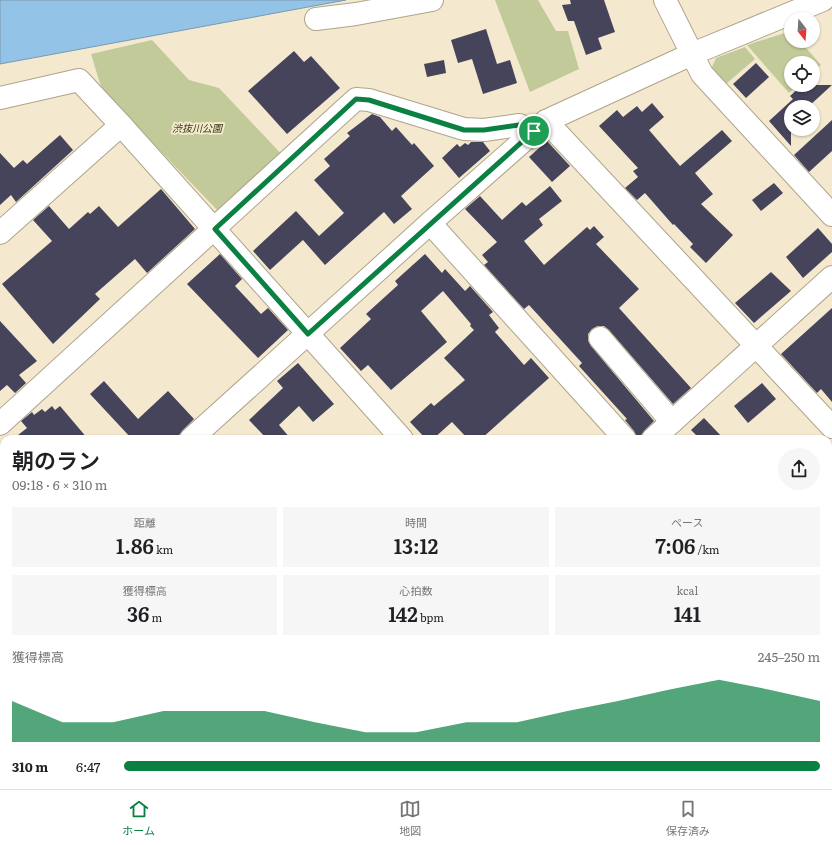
<!DOCTYPE html>
<html lang="ja">
<head>
<meta charset="utf-8">
<style>
	body { margin:0; font-family:Literata,"Noto Sans JP",serif; background:#f6f6f6; color:#202124; height:100vh; display:flex; flex-direction:column; font-size:15px; white-space:nowrap }
	* { box-sizing:border-box; margin:0 }
	p { font-size:13px; color:#757577 }
	.icon { flex:none; width:22px; height:22px; fill:none; stroke:currentColor; stroke-width:2; stroke-linecap:round; stroke-linejoin:round }
	.map { position:relative; flex:1; overflow:hidden }
	.details { position:absolute; left:0px; top:435px; width:832px; height:354px; display:flex; flex-direction:column; background:#fff; border-radius:12px 12px 0 0; box-shadow:0 1px 3px #0004 }
	.details>* { flex:none }
	.needle { width:26px; rotate:163deg }
	.buttons { position:absolute; left:784px; top:12px; display:grid; gap:8px }
	.buttons a { display:grid; place-items:center; width:36px; height:36px; border-radius:50%; background:#fff; box-shadow:0 1px 3px #0004; font-size:20px }
	.pin { position:absolute; display:grid; place-items:center; width:34px; height:34px; color:#fff; margin:-17px; border:2px solid #fff; border-radius:50%; box-shadow:0 1px 4px #0007 }
	.round { display:grid; place-items:center; flex:none; width:42px; height:42px; border-radius:21px; background:#f6f6f6 }
	.head { display:flex; align-items:center; justify-content:space-between; height:68px; padding:0 12px }
	h1 { font-size:22px; font-weight:600; line-height:30px }
	.stats { display:grid; grid-template-columns:repeat(3,1fr); gap:6px; height:68px; padding:4px 12px }
	.stats div { display:grid; align-content:center; border-radius:0px; background:#f6f6f6; text-align:center }
	.stats b { font-size:20px; font-weight:600 }
	.stats small { font-size:11px; font-weight:400 }
	.stats p { font-size:11px }
	.chart { height:112px; padding:8px 12px }
	.chart p { display:flex; justify-content:space-between }
	.chart svg { width:100%; height:72px; margin-top:4px; fill:#0b8043; opacity:.7 }
	ul { padding:0 12px; list-style:none; font-size:13px }
	li { display:grid; grid-template-columns:64px 48px 1fr; align-items:center; height:30px }
	li i { height:10px; border-radius:5px; background:#0b8043 }
	.tab-bar { display:flex; justify-content:space-around; align-items:center; height:56px; border-top:1px solid #e0e0e0; background:#fff; font-size:11px; color:#757577 }
	.tab-bar a { display:grid; justify-items:center; gap:2px }
	.tab-bar .on { color:#0b8043 }
	.map>svg:first-child { display:block }
</style>
</head>
<body>
<div class="map">
<svg width="832" height="789" viewBox="0 0 832 789">
	<rect width="100%" height="100%" fill="#f4e9ce"/>
	<g fill="#c2ca99">
		<polygon points="495,0 538,0 556,31 568,31 579,69 530,92"/>
		<polygon points="791,31 791,41 800,41 821,65 813,71 813,63 791,63 791,85 798,85 789,93 747,45"/>
		<polygon points="152,40 189,80 219,88 286,159 219,212 102,90 91,54"/>
		<polygon points="745,47 755,59 726,84 712,67 716,58"/>
		<polygon points="505,785 570,785 575,789 514,789"/>
	</g>
	<g fill="#93c3e7" stroke="#7a9ab0">
		<polygon points="0,0 346,0 0,64"/>
		<polygon points="0,727 4,730 4,785 98,785 105,789 0,789"/>
	</g>
	<g fill="#46445b">
		<polygon points="570,0 604,0 615,32 598,38 602,49 586,55 574,21 568,21 562,5 571,4"/>
		<polygon points="486,29 497,64 510,60 517,83 483,94 472,59 458,63 451,40"/>
		<polygon points="294,51 304,62 311,56 340,88 287,134 248,91"/>
		<polygon points="444,60 446,73 427,77 424,64"/>
		<polygon points="756,63 769,77 746,98 733,84"/>
		<polygon points="802,85 832,85 808,107 791,107 791,146 769,121 793,99 790,96"/>
		<polygon points="652,103 664,117 649,130 680,166 722,130 732,141 695,173 713,194 701,204 733,235 706,263 690,247 693,244 674,224 673,225 645,193 637,200 625,188 638,177 633,171 638,168 599,126 617,110 623,117 637,106 642,112"/>
		<polygon points="372,114 380,117 392,131 396,127 412,145 414,143 434,166 401,196 412,209 394,224 384,212 325,265 303,240 270,270 253,251 296,211 319,236 344,213 314,180 330,166 324,159 350,136 347,133"/>
		<polygon points="832,120 832,151 809,172 794,155"/>
		<polygon points="60,135 73,150 16,202 11,195 0,205 0,153 14,168 23,160 27,164"/>
		<polygon points="547,141 570,166 552,182 529,157"/>
		<polygon points="471,142 483,142 490,151 459,178 442,158 457,144 460,147 465,143 468,145"/>
		<polygon points="774,183 783,193 761,211 752,200"/>
		<polygon points="550,186 562,201 539,219 543,225 524,241 544,265 587,227 590,230 594,226 604,237 596,244 639,289 619,308 691,388 673,404 609,330 604,326 598,326 592,329 588,334 588,340 591,346 654,421 645,430 638,439 634,431 625,420 627,419 579,366 582,363 529,305 524,309 484,265 488,262 482,255 497,242 465,209 480,196 502,220 522,202 526,206"/>
		<polygon points="161,189 195,229 147,273 135,259 95,294 100,299 53,344 2,284 52,241 33,220 49,206 69,229 88,212 90,214 99,206 118,227"/>
		<polygon points="818,228 832,244 832,252 803,278 786,257"/>
		<polygon points="220,254 242,279 235,286 261,314 268,308 288,330 258,358 187,284"/>
		<polygon points="425,254 442,273 445,269 465,291 470,286 493,312 489,315 499,328 495,332 524,365 531,358 549,378 481,439 468,439 452,422 433,439 426,439 410,422 431,403 434,406 465,380 444,358 474,330 470,326 471,324 443,291 421,311 447,342 391,390 368,365 361,371 340,348 371,319 366,314 398,285 395,281"/>
		<polygon points="771,272 791,291 754,323 735,303"/>
		<polygon points="832,308 832,402 821,389 817,393 781,354"/>
		<polygon points="0,321 37,361 19,375 26,383 15,393 7,385 0,391"/>
		<polygon points="298,363 334,404 313,422 299,406 279,425 291,439 267,439 249,420 283,388 277,381"/>
		<polygon points="104,381 138,419 168,391 194,419 183,430 176,439 132,439 90,394"/>
		<polygon points="762,383 776,399 748,423 734,406"/>
		<polygon points="52,406 55,410 60,406 88,439 13,439 27,428 21,421 32,412 34,415 42,409 45,412"/>
		<polygon points="704,418 724,439 700,439 691,430"/>
	</g>
	<g fill="none" stroke-linecap="round" stroke-linejoin="round">
		<g stroke="#aea48b" stroke-width="24">
			<g id="minor">
				<polyline points="665,0 702,74 832,215"/>
				<polyline points="316,19 356,14 432,0"/>
				<polyline points="0,98 79,80 121,125 402,439"/>
				<polyline points="546,121 832,427"/>
				<polyline points="430,223 625,439"/>
				<polyline points="0,233 121,125"/>
				<polyline points="600,338 672,422"/>
				<polyline points="0,424 356,99 369,100 464,129 484,130 519,125 534,131"/>
				<polyline points="191,439 430,223 546,121 692,54 823,0"/>
				<polyline points="653,439 832,277"/>
				<polyline points="0,495 4,497"/>
				<polyline points="828,656 832,660"/>
				<polyline points="0,659 4,661"/>
				<polyline points="828,681 832,678"/>
				<polyline points="208,785 215,789"/>
				<polyline points="790,785 796,789"/>
				<polyline points="319,789 323,785"/>
				<polyline points="718,789 721,785"/>
			</g>
		</g>
		<use href="#minor" stroke="#fff" stroke-width="22"/>
	</g>
	<g fill="none" stroke-linecap="round" stroke-linejoin="round">
		<g stroke="#fff" stroke-width="8">
			<polygon id="route" points="356,99 369,100 464,130 484,130 519,125 534,131 308,334 215,229"/>
		</g>
		<use href="#route" stroke="#0b8043" stroke-width="5"/>
	</g>
	<g text-anchor="middle" dominant-baseline="central" stroke-width="4" stroke-linejoin="round" paint-order="stroke">
		<g font-size="10" font-style="italic" fill="#33370e" stroke="#f4e9ce">
			<text x="197" y="127">渋抜川公園</text>
		</g>
	</g>
</svg>
<div class="buttons">
<a><svg class="needle" viewBox="-14 -14 28 28"><path d="M0-13l5 13h-10z" fill="#e53935"/><path d="M0 13l5-13h-10z" fill="#757577"/></svg></a>
<a><svg class="icon" aria-label="locate" viewBox="0 0 24 24"><circle cx="12" cy="12" r="6"/><path d="M12 2v4M12 18v4M2 12h4M18 12h4"/></svg></a>
<a><svg class="icon" aria-label="layers" viewBox="0 0 24 24"><path d="M12 4l9 5-9 5-9-5zM3 14l9 5 9-5"/></svg></a>
</div>
<div class="pin" style="left:534px;top:131px;background:#1e9e55"><svg class="icon" aria-label="arrive" viewBox="0 0 24 24"><path d="M6 21V4h12l-3 4 3 4H6"/></svg></div>
<section class="details">
<div class="head"><div><h1>朝のラン</h1><p>09:18 · 6 × 310 m</p></div><a class="round"><svg class="icon" aria-label="share" viewBox="0 0 24 24"><path d="M12 15V3M7 8l5-5 5 5M5 13v7h14v-7"/></svg></a></div>
<div class="stats">
<div><p>距離</p><b>1.86<small> km</small></b></div>
<div><p>時間</p><b>13:12</b></div>
<div><p>ペース</p><b>7:06<small> /km</small></b></div>
</div>
<div class="stats">
<div><p>獲得標高</p><b>36<small> m</small></b></div>
<div><p>心拍数</p><b>142<small> bpm</small></b></div>
<div><p>kcal</p><b>141</b></div>
</div>
<div class="chart"><p><span>獲得標高</span>245–250 m</p>
<svg viewBox="0 0 160 44" preserveAspectRatio="none"><path d="M0 44V19L10 32L20 32L30 25L40 25L50 25L60 32L70 38L80 38L90 32L100 32L110 25L120 19L130 12L140 6L150 12L160 19V44z"/></svg>
</div>
<ul>
<li><b>310 m</b>6:47<i style="width:100%"></i></li>
</ul>
</section>
</div>
<nav class="tab-bar">
<a class="on"><svg class="icon" aria-label="home" viewBox="0 0 24 24"><path d="M3 11l9-7 9 7M6 9v11h12V9"/></svg>ホーム</a>
<a><svg class="icon" aria-label="map" viewBox="0 0 24 24"><path d="M3 6l6-2 6 2 6-2v14l-6 2-6-2-6 2zM9 4v14M15 6v14"/></svg>地図</a>
<a><svg class="icon" aria-label="saved" viewBox="0 0 24 24"><path d="M7 4h10v16l-5-4-5 4z"/></svg>保存済み</a>
</nav>
</body>
</html>
